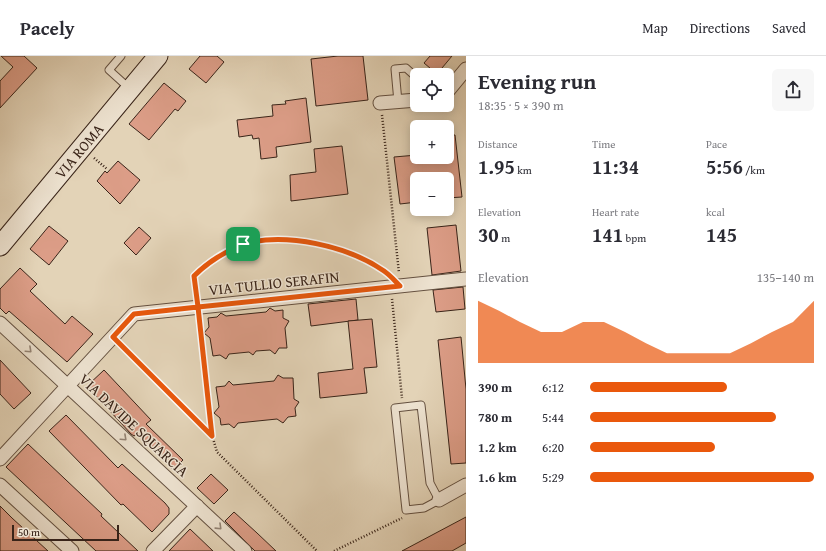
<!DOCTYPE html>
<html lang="en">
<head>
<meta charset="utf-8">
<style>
	body { margin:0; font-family:"Gentium Book Plus",serif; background:#f7f7f7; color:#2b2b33; height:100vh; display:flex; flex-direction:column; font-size:15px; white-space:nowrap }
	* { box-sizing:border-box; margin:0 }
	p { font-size:13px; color:#7c7c81 }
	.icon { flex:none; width:22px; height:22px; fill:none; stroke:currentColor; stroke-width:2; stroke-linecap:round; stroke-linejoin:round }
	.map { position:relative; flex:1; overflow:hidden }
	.sheet { display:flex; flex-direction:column; background:#fff; width:360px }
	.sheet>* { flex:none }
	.tools { position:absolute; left:410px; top:12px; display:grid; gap:8px }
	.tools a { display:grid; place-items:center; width:44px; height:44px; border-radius:6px; background:#fff; box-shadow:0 2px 10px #0003; font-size:20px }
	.scale { position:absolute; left:12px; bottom:10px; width:107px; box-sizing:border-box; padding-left:4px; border:2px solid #392419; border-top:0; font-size:11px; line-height:14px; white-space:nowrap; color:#392419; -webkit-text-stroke:3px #ede2d0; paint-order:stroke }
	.pin { position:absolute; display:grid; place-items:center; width:34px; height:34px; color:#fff; margin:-17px; border-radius:8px; box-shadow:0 2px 6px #0006 }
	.round { display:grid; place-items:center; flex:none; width:42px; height:42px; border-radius:6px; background:#f7f7f7 }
	.headline { display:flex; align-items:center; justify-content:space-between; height:68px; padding:0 12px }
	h1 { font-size:22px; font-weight:700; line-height:30px }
	.metrics { display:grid; grid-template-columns:repeat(3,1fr); gap:6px; height:68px; padding:4px 12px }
	.metrics div { display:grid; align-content:center }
	.metrics b { font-size:20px; font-weight:700 }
	.metrics small { font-size:11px; font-weight:400 }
	.metrics p { font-size:11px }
	.chart { height:112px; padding:8px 12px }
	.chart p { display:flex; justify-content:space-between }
	.chart svg { width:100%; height:72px; margin-top:4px; fill:#ea580c; opacity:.7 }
	ul { padding:0 12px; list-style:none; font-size:13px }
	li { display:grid; grid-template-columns:64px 48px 1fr; align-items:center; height:30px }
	li i { height:10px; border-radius:5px; background:#ea580c }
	header { display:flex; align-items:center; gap:24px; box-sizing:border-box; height:56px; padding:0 20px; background:#fff; border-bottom:1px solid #e1e1e2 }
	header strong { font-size:19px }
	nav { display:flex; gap:22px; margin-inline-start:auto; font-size:14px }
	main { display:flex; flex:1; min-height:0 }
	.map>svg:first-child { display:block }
</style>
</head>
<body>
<header>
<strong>Pacely</strong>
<nav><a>Map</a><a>Directions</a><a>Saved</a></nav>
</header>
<main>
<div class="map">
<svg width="466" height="495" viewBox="0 0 466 495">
	<rect width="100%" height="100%" fill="#e3d3b7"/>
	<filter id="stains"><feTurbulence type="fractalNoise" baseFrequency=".005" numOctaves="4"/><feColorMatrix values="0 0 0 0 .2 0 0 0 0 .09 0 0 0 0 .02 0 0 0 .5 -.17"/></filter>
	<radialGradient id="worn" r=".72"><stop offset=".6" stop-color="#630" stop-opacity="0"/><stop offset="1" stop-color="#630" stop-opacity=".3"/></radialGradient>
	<g fill="#dc9d87" stroke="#392419">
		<polygon points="1,0 24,0 37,12 0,52 0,25 13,11"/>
		<polygon points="200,0 217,0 224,6 206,27 189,13"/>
		<polygon points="338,0 363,0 368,44 316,50 311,3"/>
		<polygon points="430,0 452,0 437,18 424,7"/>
		<polygon points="164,27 186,45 178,55 175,53 149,84 129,68"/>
		<polygon points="306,42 311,86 276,91 277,101 261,103 259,82 253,83 252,79 239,81 237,64 273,60 272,49 286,48 285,45"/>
		<polygon points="447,79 455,79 462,141 447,142 447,123 417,123 417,146 400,148 394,101 417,99 417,101 447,101"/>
		<polygon points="342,90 348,138 291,145 290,119 316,116 314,93"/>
		<polygon points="118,105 140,124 120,148 97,125 105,115 107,117"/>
		<polygon points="456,169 461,215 432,219 427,172"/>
		<polygon points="49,170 68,185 49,209 30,193"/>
		<polygon points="139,171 151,182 136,199 124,187"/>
		<polygon points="20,212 37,228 30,235 65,268 72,260 93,278 67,306 9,255 6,258 0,252 0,233"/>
		<polygon points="463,231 465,253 436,256 433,234"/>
		<polygon points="356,243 358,264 311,270 308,248"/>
		<polygon points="270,252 275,255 283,254 283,262 289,265 285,272 287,292 279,292 275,298 270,294 256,295 253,299 249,296 229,298 226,303 220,299 213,300 210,282 204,277 209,271 208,262 217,261 221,257 226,260 266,256"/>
		<polygon points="372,263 377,311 364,312 367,337 320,342 318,317 353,313 348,265"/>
		<polygon points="461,281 466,333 466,407 451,408 438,284"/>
		<polygon points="0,304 31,337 14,353 0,338"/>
		<polygon points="104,314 151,364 146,368 183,404 173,414 137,378 134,380 131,378 87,330"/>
		<polygon points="278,319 283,322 293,322 294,343 299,346 295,352 296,360 288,361 283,367 277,363 238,367 234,372 229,368 221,369 220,362 214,357 219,351 216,331 225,330 229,325 233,329 274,325"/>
		<polygon points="66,359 118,412 122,408 165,447 169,452 169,458 152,476 123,448 121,449 49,375"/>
		<polygon points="28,388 102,458 101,460 138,495 96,495 6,411"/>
		<polygon points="211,418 228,434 214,448 197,432"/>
		<polygon points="0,450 12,462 48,495 0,495"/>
		<polygon points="234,456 257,477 276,495 255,495 225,465"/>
		<polygon points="466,461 466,487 452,495 402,495"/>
		<polygon points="190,473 213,495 169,495"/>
	</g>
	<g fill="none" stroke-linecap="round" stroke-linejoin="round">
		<g stroke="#645040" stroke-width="9">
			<g id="lane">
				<polyline points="121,0 109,14 130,33"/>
				<polyline points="398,46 395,13 406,12 417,22"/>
				<polygon points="421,349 430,427 439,444 424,452 406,454 395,352"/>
			</g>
		</g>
		<g stroke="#645040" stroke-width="15">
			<g id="street">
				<polyline points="447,36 466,13"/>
				<polyline points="380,47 417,44"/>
				<polyline points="0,267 245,495"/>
				<polyline points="0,403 134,258 466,223"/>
				<polyline points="0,429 72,495"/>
				<polyline points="439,444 466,429"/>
				<polyline points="153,495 197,450"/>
			</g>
		</g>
		<g stroke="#392419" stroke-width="21">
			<polyline id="secondary" points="0,190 158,0"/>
		</g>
		<g stroke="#392419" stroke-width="2.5" stroke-dasharray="1 2" stroke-linecap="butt">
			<polyline points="382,59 399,217"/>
			<polyline points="94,102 107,113"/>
			<path d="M196 239 194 220C238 178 282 176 337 194 353 199 374 206 387 217"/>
			<polyline points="392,243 402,342"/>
			<polyline points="199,263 212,379 217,396 317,495"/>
			<polyline points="122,290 212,379"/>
			<polyline points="334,495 402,462"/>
		</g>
		<use href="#lane" stroke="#ede2d0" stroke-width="7"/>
		<use href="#street" stroke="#ede2d0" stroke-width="13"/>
		<use href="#secondary" stroke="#ede2d0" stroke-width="19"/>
	</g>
	<defs><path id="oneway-chevron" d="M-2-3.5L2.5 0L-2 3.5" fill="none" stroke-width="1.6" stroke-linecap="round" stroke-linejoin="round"/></defs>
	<g stroke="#938374">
		<use href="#oneway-chevron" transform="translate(29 294) rotate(43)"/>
		<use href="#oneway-chevron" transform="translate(124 382) rotate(43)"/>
		<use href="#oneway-chevron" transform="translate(219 471) rotate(44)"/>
	</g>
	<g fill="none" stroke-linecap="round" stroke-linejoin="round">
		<g stroke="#fff" stroke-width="8">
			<path id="route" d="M243 188C224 196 209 205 194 220L198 251 134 258 113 281 212 380 198 251 400 230C395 225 390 219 384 215 348 190 286 176 243 188"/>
		</g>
		<use href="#route" stroke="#ea580c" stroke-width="5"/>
	</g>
	<g text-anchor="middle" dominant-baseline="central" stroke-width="3" stroke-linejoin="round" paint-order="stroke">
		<g font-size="15" fill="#392419" stroke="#ede2d0">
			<text transform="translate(79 95) rotate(-50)">VIA ROMA</text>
			<text transform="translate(274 227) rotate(-6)">VIA TULLIO SERAFIN</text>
			<text transform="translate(134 369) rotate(43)">VIA DAVIDE SQUARCIA</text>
		</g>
	</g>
	<rect width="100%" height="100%" filter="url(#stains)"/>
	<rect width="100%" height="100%" fill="url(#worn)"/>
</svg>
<div class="tools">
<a><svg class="icon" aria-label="locate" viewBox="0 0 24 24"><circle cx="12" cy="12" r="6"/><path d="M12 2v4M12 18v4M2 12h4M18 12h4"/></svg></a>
<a>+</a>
<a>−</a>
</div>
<div class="scale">50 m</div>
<div class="pin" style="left:243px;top:188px;background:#1e9e55"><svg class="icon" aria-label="arrive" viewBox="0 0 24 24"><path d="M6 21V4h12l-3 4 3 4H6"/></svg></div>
</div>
<section class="sheet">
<div class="headline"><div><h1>Evening run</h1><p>18:35 · 5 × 390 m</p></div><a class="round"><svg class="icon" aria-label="share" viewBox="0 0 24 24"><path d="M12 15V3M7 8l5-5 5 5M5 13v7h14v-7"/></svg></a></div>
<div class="metrics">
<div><p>Distance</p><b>1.95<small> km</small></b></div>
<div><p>Time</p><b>11:34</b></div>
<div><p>Pace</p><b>5:56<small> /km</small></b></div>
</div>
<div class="metrics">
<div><p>Elevation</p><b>30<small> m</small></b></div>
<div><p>Heart rate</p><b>141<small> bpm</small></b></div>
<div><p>kcal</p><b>145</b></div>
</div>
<div class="chart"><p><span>Elevation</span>135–140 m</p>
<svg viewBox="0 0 160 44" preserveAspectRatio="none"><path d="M0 44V6L10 12L20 19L30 25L40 25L50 19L60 19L70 25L80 32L90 38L100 38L110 38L120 38L130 32L140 25L150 19L160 6V44z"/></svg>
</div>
<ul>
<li><b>390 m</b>6:12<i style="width:61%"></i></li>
<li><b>780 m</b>5:44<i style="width:83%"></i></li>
<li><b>1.2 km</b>6:20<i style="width:56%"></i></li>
<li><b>1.6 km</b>5:29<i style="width:100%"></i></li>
</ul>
</section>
</main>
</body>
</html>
